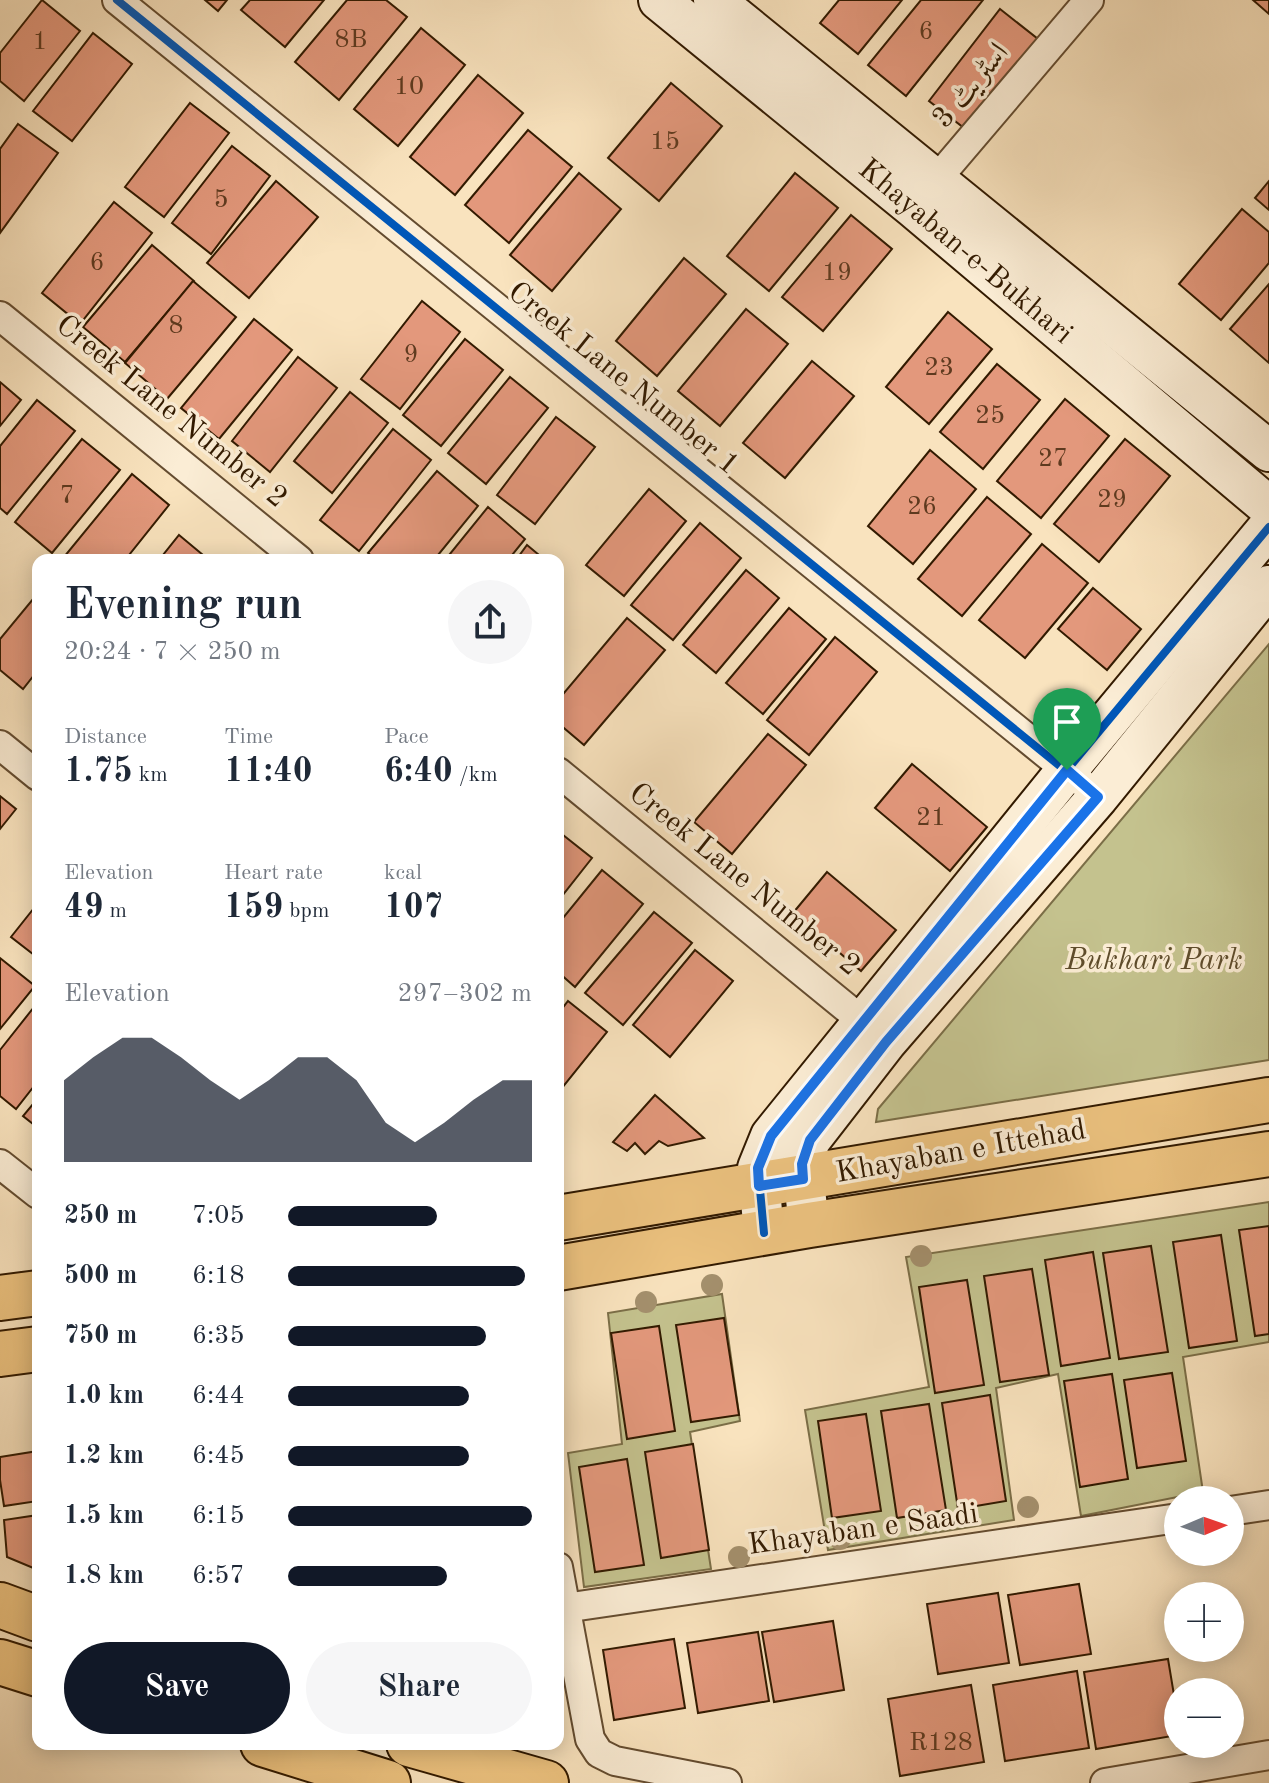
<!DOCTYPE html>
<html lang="en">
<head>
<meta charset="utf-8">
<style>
	body { margin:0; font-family:"Old Standard TT",Amiri,serif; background:#f6f6f7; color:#1f2937; height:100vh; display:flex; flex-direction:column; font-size:30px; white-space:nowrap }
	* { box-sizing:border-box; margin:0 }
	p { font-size:26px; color:#747a83 }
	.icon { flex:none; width:44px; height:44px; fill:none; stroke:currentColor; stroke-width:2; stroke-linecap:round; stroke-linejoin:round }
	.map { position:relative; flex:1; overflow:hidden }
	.panel { position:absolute; left:32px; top:554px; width:532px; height:1196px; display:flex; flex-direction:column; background:#fff; border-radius:16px; box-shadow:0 4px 20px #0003 }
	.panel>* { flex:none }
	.needle { width:52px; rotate:88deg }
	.buttons { position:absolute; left:1164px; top:1486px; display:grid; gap:16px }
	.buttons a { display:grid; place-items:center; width:80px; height:80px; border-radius:50%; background:#fff; box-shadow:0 4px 20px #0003; font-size:40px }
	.pin { position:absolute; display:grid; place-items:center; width:68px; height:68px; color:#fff; margin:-82px -34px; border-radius:50% 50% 50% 0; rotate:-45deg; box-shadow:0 0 8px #0007 }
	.pin .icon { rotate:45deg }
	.round { display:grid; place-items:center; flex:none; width:84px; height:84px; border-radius:42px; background:#f6f6f7 }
	.head { display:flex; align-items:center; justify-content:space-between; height:136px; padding:0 32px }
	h1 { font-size:44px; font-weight:700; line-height:60px }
	.stats { display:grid; grid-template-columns:repeat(3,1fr); gap:12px; height:136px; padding:8px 32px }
	.stats div { display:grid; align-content:center }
	.stats b { font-size:34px; font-weight:700 }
	.stats small { font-size:22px; font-weight:400 }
	.stats p { font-size:22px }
	.chart { height:224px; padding:16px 32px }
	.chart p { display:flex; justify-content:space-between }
	.chart svg { width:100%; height:144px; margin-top:8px; fill:#111827; opacity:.7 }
	.action { display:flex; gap:16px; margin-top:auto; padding:16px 32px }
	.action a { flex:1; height:92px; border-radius:48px; background:#111827; color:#fff; font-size:32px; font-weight:700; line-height:92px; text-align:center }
	.action a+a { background:#f6f6f7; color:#1f2937 }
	ul { padding:0 32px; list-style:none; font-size:26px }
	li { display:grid; grid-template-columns:128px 96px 1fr; align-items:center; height:60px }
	li i { height:20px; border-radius:10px; background:#111827 }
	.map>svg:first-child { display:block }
</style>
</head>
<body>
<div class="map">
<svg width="1269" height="1783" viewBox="0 0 1269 1783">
	<rect width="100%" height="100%" fill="#f9e3be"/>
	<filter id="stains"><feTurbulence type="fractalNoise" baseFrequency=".0025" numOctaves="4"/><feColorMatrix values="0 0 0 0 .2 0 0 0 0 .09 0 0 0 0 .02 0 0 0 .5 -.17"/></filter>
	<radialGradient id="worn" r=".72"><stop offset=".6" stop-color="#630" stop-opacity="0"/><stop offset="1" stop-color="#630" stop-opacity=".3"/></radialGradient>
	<g fill="#c4c28e" stroke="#7b6e47" stroke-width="2">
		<polygon points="1269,644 1269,1060 876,1122 878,1109"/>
		<polygon points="1269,1202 1269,1342 1183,1357 1203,1492 1081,1516 1058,1374 996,1388 1014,1520 828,1550 805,1410 929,1387 906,1257"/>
		<polygon points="722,1294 740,1421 690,1432 711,1569 584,1587 568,1453 622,1444 608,1313"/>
	</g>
	<g fill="#e3987c" stroke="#321a00" stroke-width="2">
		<polygon points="42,0 80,31 24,101 0,81 0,53"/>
		<polygon points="205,0 227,0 218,11"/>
		<polygon points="250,0 324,0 285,47 241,10"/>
		<polygon points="347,0 386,0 407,17 339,100 295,62"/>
		<polygon points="839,0 902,0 858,54 820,23"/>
		<polygon points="921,0 983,0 906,96 868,65"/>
		<polygon points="1253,0 1269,0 1269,14"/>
		<polygon points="1000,9 1038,39 968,131 929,101"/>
		<polygon points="421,28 465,65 398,146 354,109"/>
		<polygon points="93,33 132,64 72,141 33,111"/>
		<polygon points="478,75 523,113 455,195 410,157"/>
		<polygon points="671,83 722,126 659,201 608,158"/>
		<polygon points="190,103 229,133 164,217 125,187"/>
		<polygon points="18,124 58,153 0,233 0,149"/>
		<polygon points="528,130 572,167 509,243 465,205"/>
		<polygon points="232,146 270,176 211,254 172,223"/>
		<polygon points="579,173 621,209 552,291 510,255"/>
		<polygon points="795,173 838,208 769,291 727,256"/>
		<polygon points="276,181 318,217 249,298 207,263"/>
		<polygon points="1269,181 1269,210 1255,198"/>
		<polygon points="114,202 152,233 80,324 42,293"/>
		<polygon points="1242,209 1269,232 1269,263 1221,320 1179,284"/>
		<polygon points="851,215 892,249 823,331 782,297"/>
		<polygon points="152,245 194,281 125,362 83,327"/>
		<polygon points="684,258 726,294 657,376 616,341"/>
		<polygon points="193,281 236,317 167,399 125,363"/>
		<polygon points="1269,284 1269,363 1230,329"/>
		<polygon points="422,301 460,332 400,409 361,379"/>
		<polygon points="746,309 788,344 720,426 678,391"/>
		<polygon points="948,312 992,349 929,424 886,387"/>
		<polygon points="254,319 292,350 219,439 181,408"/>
		<polygon points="465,339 503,370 441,446 403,415"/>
		<polygon points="298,357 337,388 270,472 232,441"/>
		<polygon points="812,361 854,396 785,478 743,443"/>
		<polygon points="997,364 1040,400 983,469 940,432"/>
		<polygon points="510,377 548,408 486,484 448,453"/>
		<polygon points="0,382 21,400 0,426"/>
		<polygon points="350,392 388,423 332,493 294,461"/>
		<polygon points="1065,399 1109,436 1041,518 997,481"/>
		<polygon points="37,400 75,431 7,514 0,508 0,446"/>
		<polygon points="556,417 595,447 535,524 497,495"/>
		<polygon points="393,429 431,460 359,551 320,520"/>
		<polygon points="82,439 120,470 52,553 15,522"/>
		<polygon points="1125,439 1170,476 1099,562 1054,524"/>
		<polygon points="930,450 976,489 913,564 868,526"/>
		<polygon points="437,471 478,506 434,560 376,560 368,553"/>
		<polygon points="132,474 169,505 125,560 67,560 64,557"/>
		<polygon points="649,489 686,521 624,596 586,565"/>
		<polygon points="987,497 1031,534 962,616 918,579"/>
		<polygon points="488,507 525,539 508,560 445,560"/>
		<polygon points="700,523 741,558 673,640 631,605"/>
		<polygon points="179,535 209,560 159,560"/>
		<polygon points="1042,544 1088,583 1025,658 979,620"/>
		<polygon points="527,545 545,560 516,560"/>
		<polygon points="746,570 779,598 716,673 683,645"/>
		<polygon points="1093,588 1141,629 1107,670 1058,629"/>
		<polygon points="38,593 38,670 23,689 0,670 0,639"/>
		<polygon points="789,608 826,639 763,714 726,683"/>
		<polygon points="627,618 665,650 584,745 558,723 558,700"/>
		<polygon points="835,637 877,672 809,755 767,720"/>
		<polygon points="768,734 806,765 732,854 694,822"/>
		<polygon points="912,764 987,827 950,871 875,808"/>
		<polygon points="0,796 16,809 0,829"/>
		<polygon points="558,831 592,858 558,901"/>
		<polygon points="602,870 643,904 575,987 558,972 558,924"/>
		<polygon points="827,872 896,930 861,971 793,913"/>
		<polygon points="38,903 38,958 11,937"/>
		<polygon points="654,912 692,943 623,1025 585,993"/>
		<polygon points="695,950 733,981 670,1057 633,1025"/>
		<polygon points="0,958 35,986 0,1029"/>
		<polygon points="568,1001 607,1032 558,1093 558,1014"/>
		<polygon points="38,1002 38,1081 16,1109 0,1096 0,1050"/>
		<polygon points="655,1095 704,1138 668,1146 659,1141 645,1154 635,1143 627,1151 613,1142"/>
		<polygon points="38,1098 38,1128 23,1116"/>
		<polygon points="1269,1226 1269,1334 1255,1336 1239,1230"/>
		<polygon points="1221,1235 1237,1341 1189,1348 1173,1242"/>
		<polygon points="1151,1246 1168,1352 1119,1359 1103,1253"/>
		<polygon points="1093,1252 1110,1358 1061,1366 1045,1260"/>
		<polygon points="1032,1269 1049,1375 1000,1382 984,1276"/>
		<polygon points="967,1280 984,1385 935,1393 919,1287"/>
		<polygon points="724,1318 739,1415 691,1422 676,1325"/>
		<polygon points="659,1326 675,1431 627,1439 611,1333"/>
		<polygon points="1172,1373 1186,1461 1137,1468 1124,1380"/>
		<polygon points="1112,1374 1128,1479 1080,1487 1064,1381"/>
		<polygon points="990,1395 1006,1501 958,1509 942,1403"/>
		<polygon points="929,1404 946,1510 897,1518 881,1411"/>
		<polygon points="866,1414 881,1511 832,1518 818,1421"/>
		<polygon points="693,1444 709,1550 661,1558 645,1452"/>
		<polygon points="38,1451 38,1501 4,1506 0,1480 0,1457"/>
		<polygon points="627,1459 644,1565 595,1572 579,1467"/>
		<polygon points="38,1515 38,1570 7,1557 4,1520"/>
		<polygon points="1079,1584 1091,1654 1020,1665 1008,1595"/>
		<polygon points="998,1593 1009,1663 938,1674 927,1604"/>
		<polygon points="833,1621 844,1690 774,1702 762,1632"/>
		<polygon points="758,1632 769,1701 698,1713 687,1643"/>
		<polygon points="674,1639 685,1708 614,1720 603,1650"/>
		<polygon points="1168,1659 1178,1719 1178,1735 1096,1749 1084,1672"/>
		<polygon points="1077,1671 1089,1748 1005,1761 993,1685"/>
		<polygon points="971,1685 984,1762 900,1776 888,1699"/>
	</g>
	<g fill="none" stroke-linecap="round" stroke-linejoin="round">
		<g stroke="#644c30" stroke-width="32">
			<g id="street">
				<polyline points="117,0 1080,781"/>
				<polyline points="936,180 1089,0"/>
				<polyline points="0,316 299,560"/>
				<polyline points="0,745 38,776"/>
				<polyline points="558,772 876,1032"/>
				<polyline points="0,1164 38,1194"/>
				<polyline points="1230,1511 1269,1505"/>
				<polyline points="558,1567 590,1739 599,1753 615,1761 727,1783"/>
				<polyline points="558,1609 1178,1518"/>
				<polyline points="1105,1783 1269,1755"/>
			</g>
		</g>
		<g stroke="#321a00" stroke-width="44">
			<g id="secondary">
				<polyline points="659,0 913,207 1269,507"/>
				<polyline points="714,0 1269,451"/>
				<polyline points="809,1225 802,1164 810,1140 886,1042 1098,797 1269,586"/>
				<polyline points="764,1233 758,1168 771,1136 1067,770 1269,527"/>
			</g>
		</g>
		<g stroke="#321a00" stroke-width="48">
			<g id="primary">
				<polyline points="558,1218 1269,1100"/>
				<polyline points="558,1268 809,1225 1269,1154"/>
				<polyline points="0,1298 38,1293"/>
				<polyline points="0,1354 38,1349"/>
				<polyline points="0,1605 38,1619"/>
				<polyline points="0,1662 38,1674"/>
				<polyline points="263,1744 388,1783"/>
				<polyline points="409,1744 546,1783"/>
			</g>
		</g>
		<use href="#street" stroke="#fbedd5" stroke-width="28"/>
		<use href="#secondary" stroke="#fbedd5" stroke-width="40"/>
		<use href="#primary" stroke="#ecc27f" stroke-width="44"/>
		<g stroke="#fbedd5" stroke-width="13">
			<g id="cycleway">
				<polyline points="117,0 1098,797"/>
				<polyline points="764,1233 758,1168 771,1136 1067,770 1269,527"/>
			</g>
		</g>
		<use href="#cycleway" stroke="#0057b8" stroke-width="8"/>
	</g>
	<g fill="#a4906d">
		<circle cx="921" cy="1256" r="11"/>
		<circle cx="712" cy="1285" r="11"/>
		<circle cx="646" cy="1302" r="11"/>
		<circle cx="1028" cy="1507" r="11"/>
		<circle cx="840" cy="1539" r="11"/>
		<circle cx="739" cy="1557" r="11"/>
	</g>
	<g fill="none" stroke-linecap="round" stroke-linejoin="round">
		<g stroke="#fff" stroke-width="16">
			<polygon id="route" points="1067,770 1098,797 886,1042 810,1140 802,1164 803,1179 759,1186 758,1168 771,1136"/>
		</g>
		<use href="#route" stroke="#1a73e8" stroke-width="10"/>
	</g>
	<g text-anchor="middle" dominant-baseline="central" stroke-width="7" stroke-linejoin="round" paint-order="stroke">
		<g font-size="26" fill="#5e3a1f">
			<text x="926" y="32">6</text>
			<text x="351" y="40">8B</text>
			<text x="40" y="42">1</text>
			<text x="409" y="87">10</text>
			<text x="665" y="142">15</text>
			<text x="221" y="200">5</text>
			<text x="97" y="263">6</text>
			<text x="837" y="273">19</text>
			<text x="176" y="326">8</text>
			<text x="411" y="355">9</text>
			<text x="939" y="368">23</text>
			<text x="990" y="416">25</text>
			<text x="1053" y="459">27</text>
			<text x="67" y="496">7</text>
			<text x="1112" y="500">29</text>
			<text x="922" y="507">26</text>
			<text x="931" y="818">21</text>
			<text x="941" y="1743">R128</text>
		</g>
		<g font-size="30" fill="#321a00" stroke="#fbedd5">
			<text transform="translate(971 86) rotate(-50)">اسٹریٹ 3</text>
			<text transform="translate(965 252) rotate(40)">Khayaban-e-Bukhari</text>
			<text transform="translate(623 379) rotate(39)">Creek Lane Number 1</text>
			<text transform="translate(171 412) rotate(39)">Creek Lane Number 2</text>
			<text transform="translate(744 880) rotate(39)">Creek Lane Number 2</text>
			<text transform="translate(961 1152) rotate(-10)">Khayaban e Ittehad</text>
			<text transform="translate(863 1530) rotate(-8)">Khayaban e Saadi</text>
		</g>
		<g font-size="30" font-style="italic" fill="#5e4c2b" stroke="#fbedd5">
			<text x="1154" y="961">Bukhari Park</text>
		</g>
	</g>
	<rect width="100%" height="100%" filter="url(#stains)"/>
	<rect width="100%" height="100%" fill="url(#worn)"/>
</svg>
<div class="buttons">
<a><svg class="needle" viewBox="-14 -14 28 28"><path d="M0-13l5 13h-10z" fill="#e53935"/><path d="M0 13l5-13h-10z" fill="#747a83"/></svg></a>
<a>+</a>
<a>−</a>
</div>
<div class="pin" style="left:1067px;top:770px;background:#1e9e55"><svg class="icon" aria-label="arrive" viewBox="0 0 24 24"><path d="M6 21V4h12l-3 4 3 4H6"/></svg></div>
<section class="panel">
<div class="head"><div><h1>Evening run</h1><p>20:24 · 7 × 250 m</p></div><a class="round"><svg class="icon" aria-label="share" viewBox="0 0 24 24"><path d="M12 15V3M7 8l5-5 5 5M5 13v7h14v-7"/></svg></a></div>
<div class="stats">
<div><p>Distance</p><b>1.75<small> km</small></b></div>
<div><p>Time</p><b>11:40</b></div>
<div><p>Pace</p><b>6:40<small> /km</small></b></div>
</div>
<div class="stats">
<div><p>Elevation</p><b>49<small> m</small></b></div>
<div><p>Heart rate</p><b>159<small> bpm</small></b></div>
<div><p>kcal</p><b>107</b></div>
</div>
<div class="chart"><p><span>Elevation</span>297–302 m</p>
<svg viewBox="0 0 160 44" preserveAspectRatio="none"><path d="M0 44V19L10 12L20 6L30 6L40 12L50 19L60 25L70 19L80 12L90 12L100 19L110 32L120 38L130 32L140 25L150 19L160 19V44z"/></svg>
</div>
<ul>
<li><b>250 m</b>7:05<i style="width:61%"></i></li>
<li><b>500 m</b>6:18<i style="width:97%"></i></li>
<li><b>750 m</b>6:35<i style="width:81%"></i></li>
<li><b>1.0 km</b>6:44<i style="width:74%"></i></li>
<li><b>1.2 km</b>6:45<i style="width:74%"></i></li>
<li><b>1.5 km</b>6:15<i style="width:100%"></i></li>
<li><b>1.8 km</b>6:57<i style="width:65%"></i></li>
</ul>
<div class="action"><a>Save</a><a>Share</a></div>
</section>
</div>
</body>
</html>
